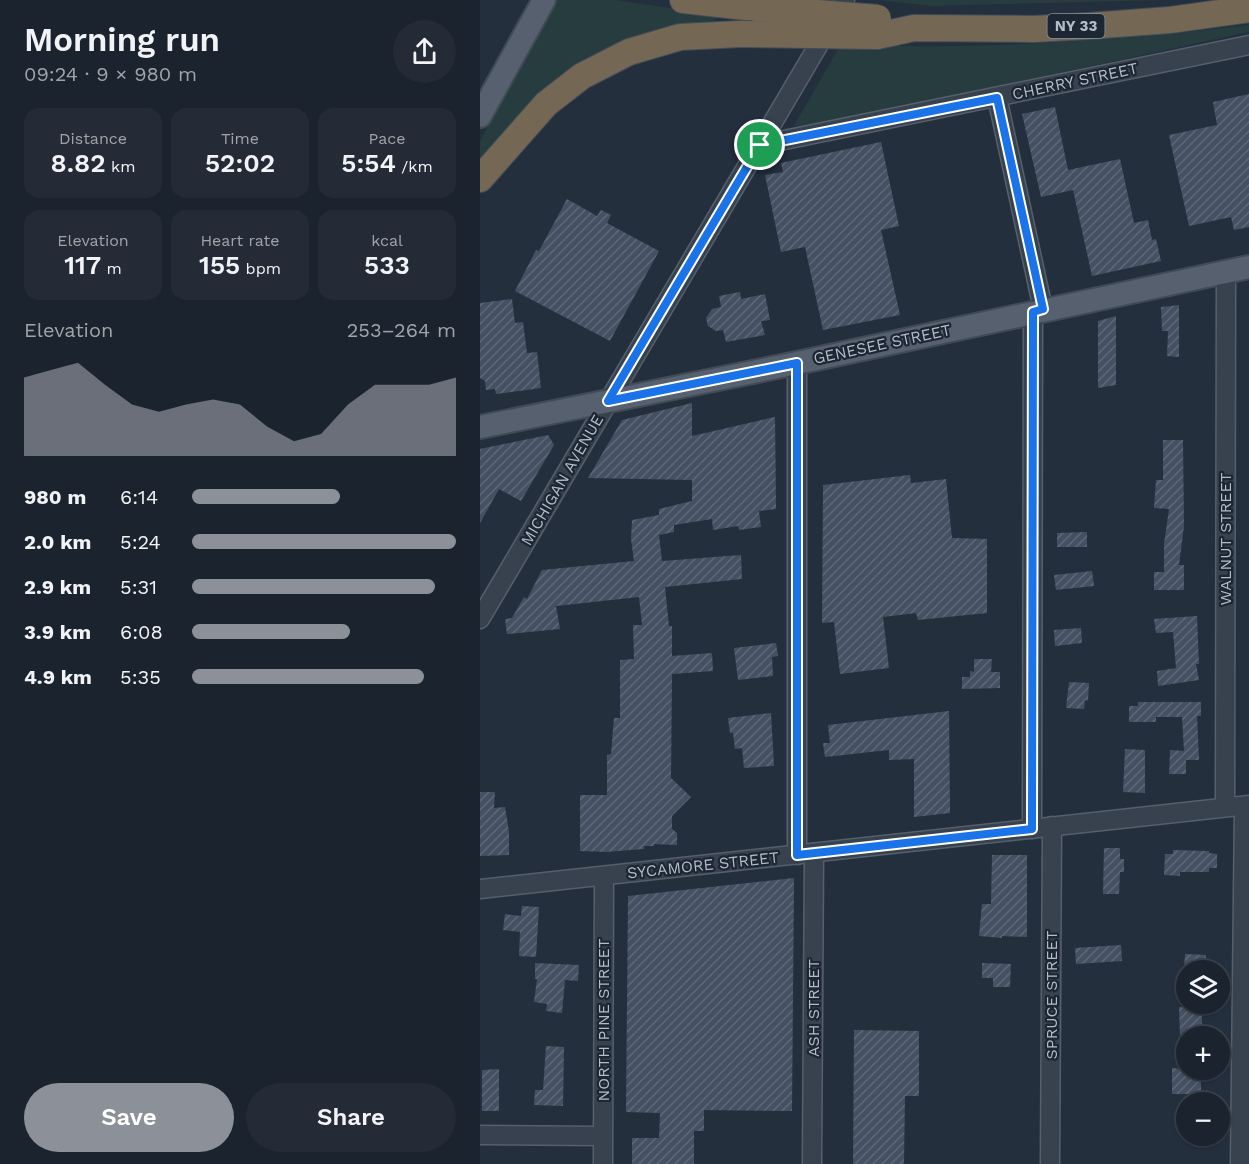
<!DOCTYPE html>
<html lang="en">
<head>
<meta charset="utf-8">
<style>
	body { margin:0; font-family:"Work Sans",sans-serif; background:#242b36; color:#f1f3f6; height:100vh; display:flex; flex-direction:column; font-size:22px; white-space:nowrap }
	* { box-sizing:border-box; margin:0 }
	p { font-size:20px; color:#a0a4aa }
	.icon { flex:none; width:33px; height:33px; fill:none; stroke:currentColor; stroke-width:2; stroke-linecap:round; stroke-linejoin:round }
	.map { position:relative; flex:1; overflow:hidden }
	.drawer { display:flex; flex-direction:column; background:#1b232e; width:480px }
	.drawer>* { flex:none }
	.controls { position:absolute; left:696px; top:960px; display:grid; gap:12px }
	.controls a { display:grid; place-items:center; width:54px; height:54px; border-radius:50%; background:#1b232e; box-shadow:0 2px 4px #0004,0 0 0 2px #39404a; font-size:30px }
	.pin { position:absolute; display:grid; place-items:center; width:51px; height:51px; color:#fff; margin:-26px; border:3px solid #fff; border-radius:50%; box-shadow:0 2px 6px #0007 }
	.round { display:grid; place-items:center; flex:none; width:63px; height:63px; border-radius:32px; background:#242b36 }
	.summary { display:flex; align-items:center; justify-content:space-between; height:102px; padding:0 24px }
	h1 { font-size:33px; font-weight:600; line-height:45px }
	.metrics { display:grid; grid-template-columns:repeat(3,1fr); gap:9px; height:102px; padding:6px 24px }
	.metrics div { display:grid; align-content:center; border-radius:15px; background:#242b36; text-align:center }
	.metrics b { font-size:26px; font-weight:600 }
	.metrics small { font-size:16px; font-weight:400 }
	.metrics p { font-size:16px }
	.chart { height:168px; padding:12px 24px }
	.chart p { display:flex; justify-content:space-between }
	.chart svg { width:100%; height:108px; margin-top:6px; fill:#8c9099; opacity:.7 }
	.button { display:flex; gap:12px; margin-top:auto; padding:12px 24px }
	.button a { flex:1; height:69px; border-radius:36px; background:#8c9099; color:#fff; font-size:24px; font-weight:600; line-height:69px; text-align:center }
	.button a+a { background:#242b36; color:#f1f3f6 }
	ul { padding:0 24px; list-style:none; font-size:20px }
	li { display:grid; grid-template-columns:96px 72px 1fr; align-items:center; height:45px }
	li i { height:15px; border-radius:8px; background:#8c9099 }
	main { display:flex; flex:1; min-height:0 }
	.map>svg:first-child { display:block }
</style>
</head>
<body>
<main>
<section class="drawer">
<div class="summary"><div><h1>Morning run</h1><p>09:24 · 9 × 980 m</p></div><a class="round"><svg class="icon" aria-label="share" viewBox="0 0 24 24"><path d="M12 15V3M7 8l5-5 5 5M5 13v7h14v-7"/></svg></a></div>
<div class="metrics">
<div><p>Distance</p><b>8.82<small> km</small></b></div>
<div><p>Time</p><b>52:02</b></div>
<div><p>Pace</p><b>5:54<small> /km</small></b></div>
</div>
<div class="metrics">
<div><p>Elevation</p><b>117<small> m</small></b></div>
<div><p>Heart rate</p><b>155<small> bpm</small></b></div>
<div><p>kcal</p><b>533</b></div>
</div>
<div class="chart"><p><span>Elevation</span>253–264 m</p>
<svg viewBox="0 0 160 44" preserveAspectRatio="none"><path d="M0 44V12L10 9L20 6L30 15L40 23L50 26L60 23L70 21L80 23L90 32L100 38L110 35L120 23L130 15L140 15L150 15L160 12V44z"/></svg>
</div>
<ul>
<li><b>980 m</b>6:14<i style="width:56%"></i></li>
<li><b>2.0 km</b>5:24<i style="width:100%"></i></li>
<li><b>2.9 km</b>5:31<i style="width:92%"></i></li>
<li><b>3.9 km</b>6:08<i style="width:60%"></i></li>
<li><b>4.9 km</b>5:35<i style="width:88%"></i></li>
</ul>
<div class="button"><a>Save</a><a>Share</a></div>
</section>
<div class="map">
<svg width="769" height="1164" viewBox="0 0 769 1164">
	<defs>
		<pattern id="building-hatch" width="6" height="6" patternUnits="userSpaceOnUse" patternTransform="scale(1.5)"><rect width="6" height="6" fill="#455162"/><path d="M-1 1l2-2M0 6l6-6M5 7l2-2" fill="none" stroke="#5d6877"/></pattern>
	</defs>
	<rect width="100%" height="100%" fill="#242f3e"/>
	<g fill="#263c3f">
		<polygon points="77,0 136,0 242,16 233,21 192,29 90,75 35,120 0,161 0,141"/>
		<polygon points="397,0 680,0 452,6"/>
		<path d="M769 25V32L359 121 314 126 361 44C498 51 633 40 769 25Z"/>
	</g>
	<g fill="url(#building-hatch)">
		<polygon points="769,94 769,227 754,230 751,217 709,226 689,135 737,125 733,102"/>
		<polygon points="575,107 588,170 640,159 654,223 668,220 672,240 676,239 681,261 612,276 593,190 561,197 542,114"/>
		<polygon points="401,142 419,226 401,230 420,315 343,330 325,247 301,252 285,175 303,172 301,163"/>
		<polygon points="87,199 117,216 121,210 131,215 127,223 179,251 130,341 35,291 56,250 59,251"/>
		<polygon points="260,292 261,299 285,294 290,320 281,321 285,335 246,342 243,330 236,331 228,326 226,318 232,309 241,307 239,296"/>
		<polygon points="32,299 35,323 43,322 47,353 57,352 61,388 16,394 15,389 6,390 5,381 0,378 0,303"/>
		<polygon points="699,305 699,357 687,356 688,331 682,331 681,307"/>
		<polygon points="636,316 636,385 618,388 618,321"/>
		<polygon points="212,403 212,436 295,417 296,509 279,511 281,527 259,530 258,526 233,530 232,519 194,525 194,532 179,535 182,561 261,555 262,579 185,587 189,626 192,626 192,656 232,653 233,671 192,674 191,778 211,797 192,816 192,829 197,833 197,845 174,844 174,846 164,846 164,849 126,852 100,851 100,795 127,795 127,755 131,754 134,718 140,718 140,660 154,659 153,625 162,625 159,597 76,606 80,629 27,634 25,619 32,618 44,597 47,599 62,570 154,561 151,539 152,520 179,515 179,509 212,501 212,480 108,478 142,420"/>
		<polygon points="68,435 74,445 41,501 19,489 0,523 0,449"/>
		<polygon points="683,440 703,440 704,526 699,565 704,565 704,590 674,590 674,572 684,572 684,544 689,509 674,508 676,480 683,480"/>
		<polygon points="430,475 431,483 466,479 472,538 507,539 507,613 438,620 436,613 403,617 409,668 360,674 354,622 342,623 343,485"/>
		<polygon points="607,532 607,547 577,547 577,533"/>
		<polygon points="612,571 614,586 576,590 574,575"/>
		<polygon points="717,616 719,664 716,664 719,680 678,686 677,671 696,668 693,632 676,633 674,619"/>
		<polygon points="601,628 602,643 575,646 574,630"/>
		<polygon points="296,643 298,656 292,657 293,676 258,680 254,648"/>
		<polygon points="494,659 512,659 511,672 520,672 520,688 482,689 482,677 490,677 490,671 494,672"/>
		<polygon points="589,682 609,683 608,701 605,700 604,709 586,708"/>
		<polygon points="658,702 721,702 721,716 717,716 719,760 706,760 706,774 689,774 690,750 704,751 702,717 676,717 676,722 649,722 649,706 658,706"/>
		<polygon points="469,711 470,813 434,817 434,759 409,760 409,750 345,757 343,743 350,743 348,725"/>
		<polygon points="291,713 294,766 264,768 262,748 255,749 253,733 250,733 248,718"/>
		<polygon points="645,749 665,750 665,793 643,792"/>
		<polygon points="0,792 15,792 14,808 25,807 29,832 29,855 0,856"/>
		<polygon points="624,848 640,848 640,859 644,859 644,872 640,872 639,894 623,894"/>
		<polygon points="693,850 729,851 729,853 737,854 737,868 729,868 729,872 700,872 700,876 684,875 685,854 693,854"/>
		<polygon points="512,855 547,855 547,937 522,936 522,938 499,936 502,904 511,904"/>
		<polygon points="314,878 312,1111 224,1110 224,1131 214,1131 214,1164 152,1164 152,1138 179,1138 180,1113 146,1112 148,896"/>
		<polygon points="42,906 59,907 56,957 39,956 40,932 23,930 25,914 41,916"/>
		<polygon points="641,945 642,961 596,964 595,948"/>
		<polygon points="705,954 726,955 725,970 704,970"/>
		<polygon points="55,963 99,965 98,981 85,980 82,1013 66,1011 67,1004 54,1002 57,979 55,979"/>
		<polygon points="502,963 531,964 530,987 513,987 513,978 502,978"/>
		<polygon points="699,1007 722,1007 722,1036 700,1036"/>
		<polygon points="374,1030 439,1031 439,1096 425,1096 424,1164 373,1164"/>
		<polygon points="66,1046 84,1047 83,1106 54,1105 55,1090 63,1090"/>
		<polygon points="692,1068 710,1070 710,1077 721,1077 721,1094 692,1094"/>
		<polygon points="19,1069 19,1111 2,1111 2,1070"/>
	</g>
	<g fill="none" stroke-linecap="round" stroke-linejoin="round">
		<g stroke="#565f6c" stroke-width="21">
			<g id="minor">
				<polyline points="517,97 563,309"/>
				<polyline points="280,145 769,45"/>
				<polyline points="0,619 365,0"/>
				<polyline points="745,807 746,271"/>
				<polyline points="552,829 553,312"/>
				<polyline points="317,855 317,363"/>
				<polyline points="0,889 769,805"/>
				<polyline points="0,1135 122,1136"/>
				<polyline points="123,1164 124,876"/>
				<polyline points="332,1164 334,853"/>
				<polyline points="570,1164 572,826"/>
				<polyline points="760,1164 764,806"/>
			</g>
		</g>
		<g stroke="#414a57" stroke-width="26">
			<g id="major">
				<polyline points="0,116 64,0"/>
				<polyline points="0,427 317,363 769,267"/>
			</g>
		</g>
		<g stroke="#434c59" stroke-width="28">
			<g id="highway">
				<polyline points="203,0 276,8"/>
				<polyline points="397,36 434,28 554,29 609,26 690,20 769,9"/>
				<polyline points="0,179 66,104 102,76 149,52 200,37 260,34"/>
			</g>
		</g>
		<use href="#minor" stroke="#38414e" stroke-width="18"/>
		<use href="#major" stroke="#56606e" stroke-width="22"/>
		<use href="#highway" stroke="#746855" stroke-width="26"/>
		<g stroke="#434c59" stroke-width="28" stroke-linecap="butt">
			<g id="highway-bridge">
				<polyline points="276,8 398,18"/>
				<polyline points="260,34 397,36"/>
			</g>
		</g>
		<use href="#highway-bridge" stroke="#746855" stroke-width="26"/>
	</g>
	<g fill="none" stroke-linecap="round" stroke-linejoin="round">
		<g stroke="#fff" stroke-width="12">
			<polygon id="route" points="517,98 563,309 553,312 552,829 317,855 317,363 128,401 280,145"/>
		</g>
		<use href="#route" stroke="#1a73e8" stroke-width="8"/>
	</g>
	<g text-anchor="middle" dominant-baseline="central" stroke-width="4.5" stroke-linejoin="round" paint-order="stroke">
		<rect fill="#1d2633" stroke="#878f9c" stroke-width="1.5" x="567.5" y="14" width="57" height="24" rx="4.5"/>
		<g font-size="15" font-weight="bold" fill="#b4bcc9">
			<text x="596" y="26">NY 33</text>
		</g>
		<g font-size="16" fill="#b4bcc9" stroke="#1d2633">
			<text transform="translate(595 81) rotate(-12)">CHERRY STREET</text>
			<text transform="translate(402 344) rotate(-12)">GENESEE STREET</text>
			<text transform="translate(82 480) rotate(-60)">MICHIGAN AVENUE</text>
			<text transform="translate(745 539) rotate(-90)">WALNUT STREET</text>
			<text transform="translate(223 865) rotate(-6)">SYCAMORE STREET</text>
			<text transform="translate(571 995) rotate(-90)">SPRUCE STREET</text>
			<text transform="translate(333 1008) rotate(-90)">ASH STREET</text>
			<text transform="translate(123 1020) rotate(-90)">NORTH PINE STREET</text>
		</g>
	</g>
</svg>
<div class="controls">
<a><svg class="icon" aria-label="layers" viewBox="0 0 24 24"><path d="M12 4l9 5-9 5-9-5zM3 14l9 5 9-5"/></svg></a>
<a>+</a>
<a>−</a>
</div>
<div class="pin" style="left:280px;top:145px;background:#1e9e55"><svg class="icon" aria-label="arrive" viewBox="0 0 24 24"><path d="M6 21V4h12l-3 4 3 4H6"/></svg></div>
</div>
</main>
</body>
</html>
